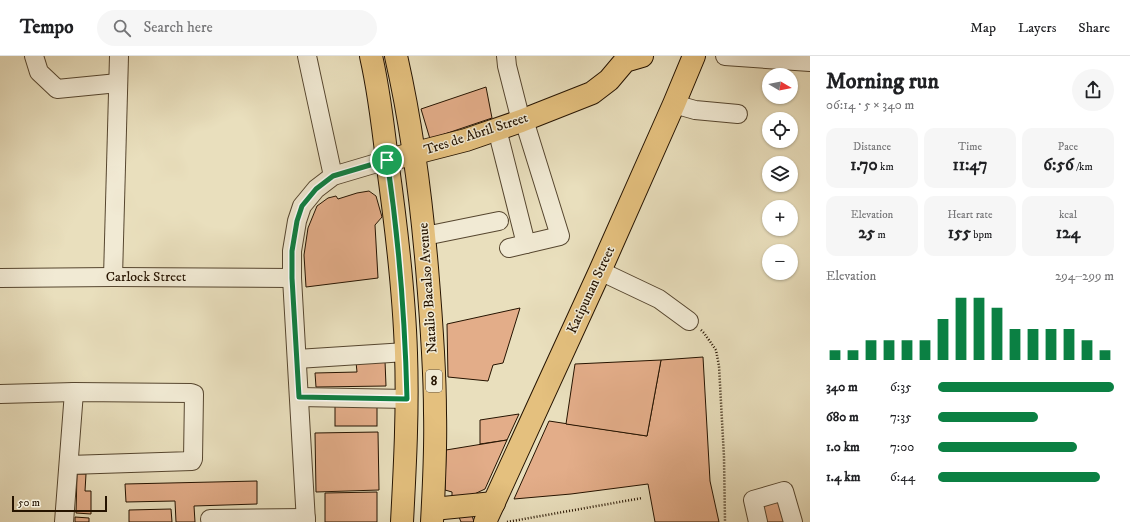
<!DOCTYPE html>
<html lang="en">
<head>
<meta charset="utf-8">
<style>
	body { margin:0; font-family:"IM FELL DW Pica",serif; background:#f6f6f6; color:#202124; height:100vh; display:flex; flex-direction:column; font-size:15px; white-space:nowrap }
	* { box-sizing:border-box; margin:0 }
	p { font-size:13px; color:#757577 }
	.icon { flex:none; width:22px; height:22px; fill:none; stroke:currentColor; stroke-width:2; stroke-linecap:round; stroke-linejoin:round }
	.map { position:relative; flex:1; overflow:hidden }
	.sheet { display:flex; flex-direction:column; background:#fff; width:320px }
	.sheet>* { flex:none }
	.needle { width:26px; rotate:100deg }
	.fabs { position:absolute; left:762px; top:12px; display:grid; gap:8px }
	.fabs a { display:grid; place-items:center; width:36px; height:36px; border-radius:50%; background:#fff; box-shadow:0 1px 3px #0004; font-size:20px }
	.scale { position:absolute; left:12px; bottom:10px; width:95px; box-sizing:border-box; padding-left:4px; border:2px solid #251300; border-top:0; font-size:11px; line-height:14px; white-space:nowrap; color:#251300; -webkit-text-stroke:3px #f1ead4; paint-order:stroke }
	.pin { position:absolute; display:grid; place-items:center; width:34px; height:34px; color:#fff; margin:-17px; border:2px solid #fff; border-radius:50%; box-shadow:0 1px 4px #0007 }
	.round { display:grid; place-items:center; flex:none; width:42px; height:42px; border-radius:21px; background:#f6f6f6 }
	.head { display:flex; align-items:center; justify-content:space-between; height:68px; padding:0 16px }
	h1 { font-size:22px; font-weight:800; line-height:30px }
	.metrics { display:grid; grid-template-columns:repeat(3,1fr); gap:6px; height:68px; padding:4px 16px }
	.metrics div { display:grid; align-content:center; border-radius:10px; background:#f6f6f6; text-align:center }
	.metrics b { font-size:17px; font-weight:800 }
	.metrics small { font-size:11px; font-weight:400 }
	.metrics p { font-size:11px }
	.chart { height:112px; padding:8px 16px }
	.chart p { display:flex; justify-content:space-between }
	.chart svg { width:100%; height:72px; margin-top:4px; stroke:#0b8043; stroke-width:6 }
	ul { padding:0 16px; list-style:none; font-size:13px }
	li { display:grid; grid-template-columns:64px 48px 1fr; align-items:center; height:30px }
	li i { height:10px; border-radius:5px; background:#0b8043 }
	header { display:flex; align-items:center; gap:24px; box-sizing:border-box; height:56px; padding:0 20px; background:#fff; border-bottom:1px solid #e0e0e0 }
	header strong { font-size:19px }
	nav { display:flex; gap:22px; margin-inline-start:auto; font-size:14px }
	.search { width:280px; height:36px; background:#f6f6f6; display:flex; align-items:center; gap:10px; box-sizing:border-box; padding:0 14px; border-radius:22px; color:#757577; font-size:15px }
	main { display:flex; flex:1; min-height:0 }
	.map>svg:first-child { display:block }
</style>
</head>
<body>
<header>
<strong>Tempo</strong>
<div class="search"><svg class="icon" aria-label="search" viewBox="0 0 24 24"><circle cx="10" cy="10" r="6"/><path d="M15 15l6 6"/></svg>Search here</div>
<nav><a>Map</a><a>Layers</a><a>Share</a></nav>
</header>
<main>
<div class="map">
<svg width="810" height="466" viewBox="0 0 810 466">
	<rect width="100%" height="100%" fill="#e9dfbd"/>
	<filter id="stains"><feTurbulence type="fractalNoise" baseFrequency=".005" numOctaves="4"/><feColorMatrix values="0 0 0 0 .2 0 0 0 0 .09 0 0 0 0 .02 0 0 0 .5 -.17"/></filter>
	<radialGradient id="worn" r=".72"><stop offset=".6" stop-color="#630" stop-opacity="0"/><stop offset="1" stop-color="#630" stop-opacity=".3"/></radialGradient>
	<g fill="#e3ad89" stroke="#251300">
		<polygon points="486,31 492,62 430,83 421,53"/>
		<polygon points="369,135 376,140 382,161 375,169 378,222 306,231 304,199 308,172 317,150 328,142 336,140 338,143 357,137"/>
		<polygon points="520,252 503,307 493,309 488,325 448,321 447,268"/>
		<polygon points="703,301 710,425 719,466 655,466 648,428 571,438 514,443 549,365 647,380 661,304"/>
		<polygon points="661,304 647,380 566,368 575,308"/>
		<polygon points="385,305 386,330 316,331 315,317 357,316 356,306"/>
		<rect x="335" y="350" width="42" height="20"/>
		<polygon points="519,358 507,384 480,388 480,364"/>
		<polygon points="378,376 379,434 316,436 315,377"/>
		<polygon points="507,384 485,433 468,441 452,441 452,436 445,434 446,394"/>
		<polygon points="77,418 86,418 85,435 91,435 91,458 76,457"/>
		<polygon points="257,425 257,448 194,450 195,466 176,466 175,445 126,446 125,428"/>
		<polygon points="377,436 377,466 325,466 325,437"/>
		<polygon points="778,443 785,466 764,466 759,448"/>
		<polygon points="171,453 172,466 129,466 129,454"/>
		<polygon points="471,456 474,466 461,466 459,461"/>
		<polygon points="75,461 89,462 89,466 75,466"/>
	</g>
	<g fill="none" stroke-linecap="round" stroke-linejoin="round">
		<g stroke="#56462f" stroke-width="20">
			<g id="minor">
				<polyline points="34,0 39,16 57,33 118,27"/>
				<polyline points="307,0 333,120"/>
				<polyline points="506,0 507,10 521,65"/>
				<polyline points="725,0 810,6"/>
				<polyline points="674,48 695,54 738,58"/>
				<polyline points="497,73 526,188"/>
				<polyline points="425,180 499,165"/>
				<polyline points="509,192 560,180 524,64"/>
				<polyline points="600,215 659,243 689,265"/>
				<polyline points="113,221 119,0"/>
				<polyline points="0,222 113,221 292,222"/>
				<polyline points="297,303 406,296"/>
				<polyline points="0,338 74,336 191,337 194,338 193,403 192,405 69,409"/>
				<polyline points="299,341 407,343"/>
				<polyline points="210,463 306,462"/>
				<polyline points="64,466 74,336"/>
				<polyline points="306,466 292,222 292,195 297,165 302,150 316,133 333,120 387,104"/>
				<polyline points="758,466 753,444 784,435 793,466"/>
			</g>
		</g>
		<g stroke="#251300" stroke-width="24">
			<g id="major">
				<path d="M371 0C379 35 383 69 387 104 396 168 404 232 406 297 408 353 405 410 402 466"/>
				<path d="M396 0C412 70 421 141 427 212 431 260 435 309 435 357 436 393 434 430 432 466"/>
				<polyline points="400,101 466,84 521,65 592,37 609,24 625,5 642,0"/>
				<polyline points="433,453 494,447"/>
				<polyline points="485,466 600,215 674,48 694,0"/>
			</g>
		</g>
		<g stroke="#251300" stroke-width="2.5" stroke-dasharray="1 2" stroke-linecap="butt">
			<polyline points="701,274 704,277 716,294 719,310 724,401 725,466"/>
			<polyline points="507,466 642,442"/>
		</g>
		<use href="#minor" stroke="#f1ead4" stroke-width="18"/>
		<use href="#major" stroke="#e4c07e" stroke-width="22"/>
	</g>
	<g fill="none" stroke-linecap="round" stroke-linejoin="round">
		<g stroke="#fff" stroke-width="8">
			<path id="route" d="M387 104C399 184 405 263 407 343L299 341 292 222V195L297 165 302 150 316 133 333 120Z"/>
		</g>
		<use href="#route" stroke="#0b8043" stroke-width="5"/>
	</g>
	<g text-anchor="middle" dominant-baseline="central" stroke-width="3" stroke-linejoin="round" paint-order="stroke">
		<rect fill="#f1ead4" stroke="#625440" stroke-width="1" x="426" y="314" width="16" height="22" rx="3"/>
		<g font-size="13" font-weight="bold" fill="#251300">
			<text x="434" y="325">8</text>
		</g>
		<g font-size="14" fill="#251300" stroke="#f1ead4">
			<text transform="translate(476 78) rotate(-18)">Tres de Abril Street</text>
			<text x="146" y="221">Carlock Street</text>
			<text transform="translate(428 232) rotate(-94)">Natalio Bacalso Avenue</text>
			<text transform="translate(591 234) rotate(-65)">Katipunan Street</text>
		</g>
	</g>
	<rect width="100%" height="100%" filter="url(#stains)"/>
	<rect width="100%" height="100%" fill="url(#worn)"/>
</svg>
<div class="fabs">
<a><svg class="needle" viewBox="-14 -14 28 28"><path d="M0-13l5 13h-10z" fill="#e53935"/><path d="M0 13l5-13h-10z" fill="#757577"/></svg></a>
<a><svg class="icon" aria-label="locate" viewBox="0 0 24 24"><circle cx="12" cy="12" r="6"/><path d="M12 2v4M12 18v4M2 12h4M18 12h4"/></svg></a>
<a><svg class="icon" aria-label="layers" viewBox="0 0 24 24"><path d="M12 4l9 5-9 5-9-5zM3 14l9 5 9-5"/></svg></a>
<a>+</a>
<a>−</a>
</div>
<div class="scale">50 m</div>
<div class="pin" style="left:387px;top:104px;background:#1e9e55"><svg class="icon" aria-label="arrive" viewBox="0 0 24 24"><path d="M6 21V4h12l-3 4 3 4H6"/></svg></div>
</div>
<section class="sheet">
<div class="head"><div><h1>Morning run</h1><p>06:14 · 5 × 340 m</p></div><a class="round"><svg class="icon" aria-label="share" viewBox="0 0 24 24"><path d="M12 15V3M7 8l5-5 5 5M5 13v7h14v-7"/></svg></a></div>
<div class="metrics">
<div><p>Distance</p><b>1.70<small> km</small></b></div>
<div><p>Time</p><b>11:47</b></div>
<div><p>Pace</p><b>6:56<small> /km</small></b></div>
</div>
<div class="metrics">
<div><p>Elevation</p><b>25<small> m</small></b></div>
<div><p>Heart rate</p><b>155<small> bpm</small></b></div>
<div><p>kcal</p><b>124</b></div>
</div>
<div class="chart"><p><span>Elevation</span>294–299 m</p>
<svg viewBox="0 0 160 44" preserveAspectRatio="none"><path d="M5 44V38M15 44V38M25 44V32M35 44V32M45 44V32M55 44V32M65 44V19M75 44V6M85 44V6M95 44V12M105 44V25M115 44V25M125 44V25M135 44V25M145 44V32M155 44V38"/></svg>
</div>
<ul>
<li><b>340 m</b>6:35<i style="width:100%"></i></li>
<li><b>680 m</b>7:35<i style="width:57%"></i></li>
<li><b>1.0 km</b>7:00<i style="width:79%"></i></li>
<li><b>1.4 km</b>6:44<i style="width:92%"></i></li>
</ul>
</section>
</main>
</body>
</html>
